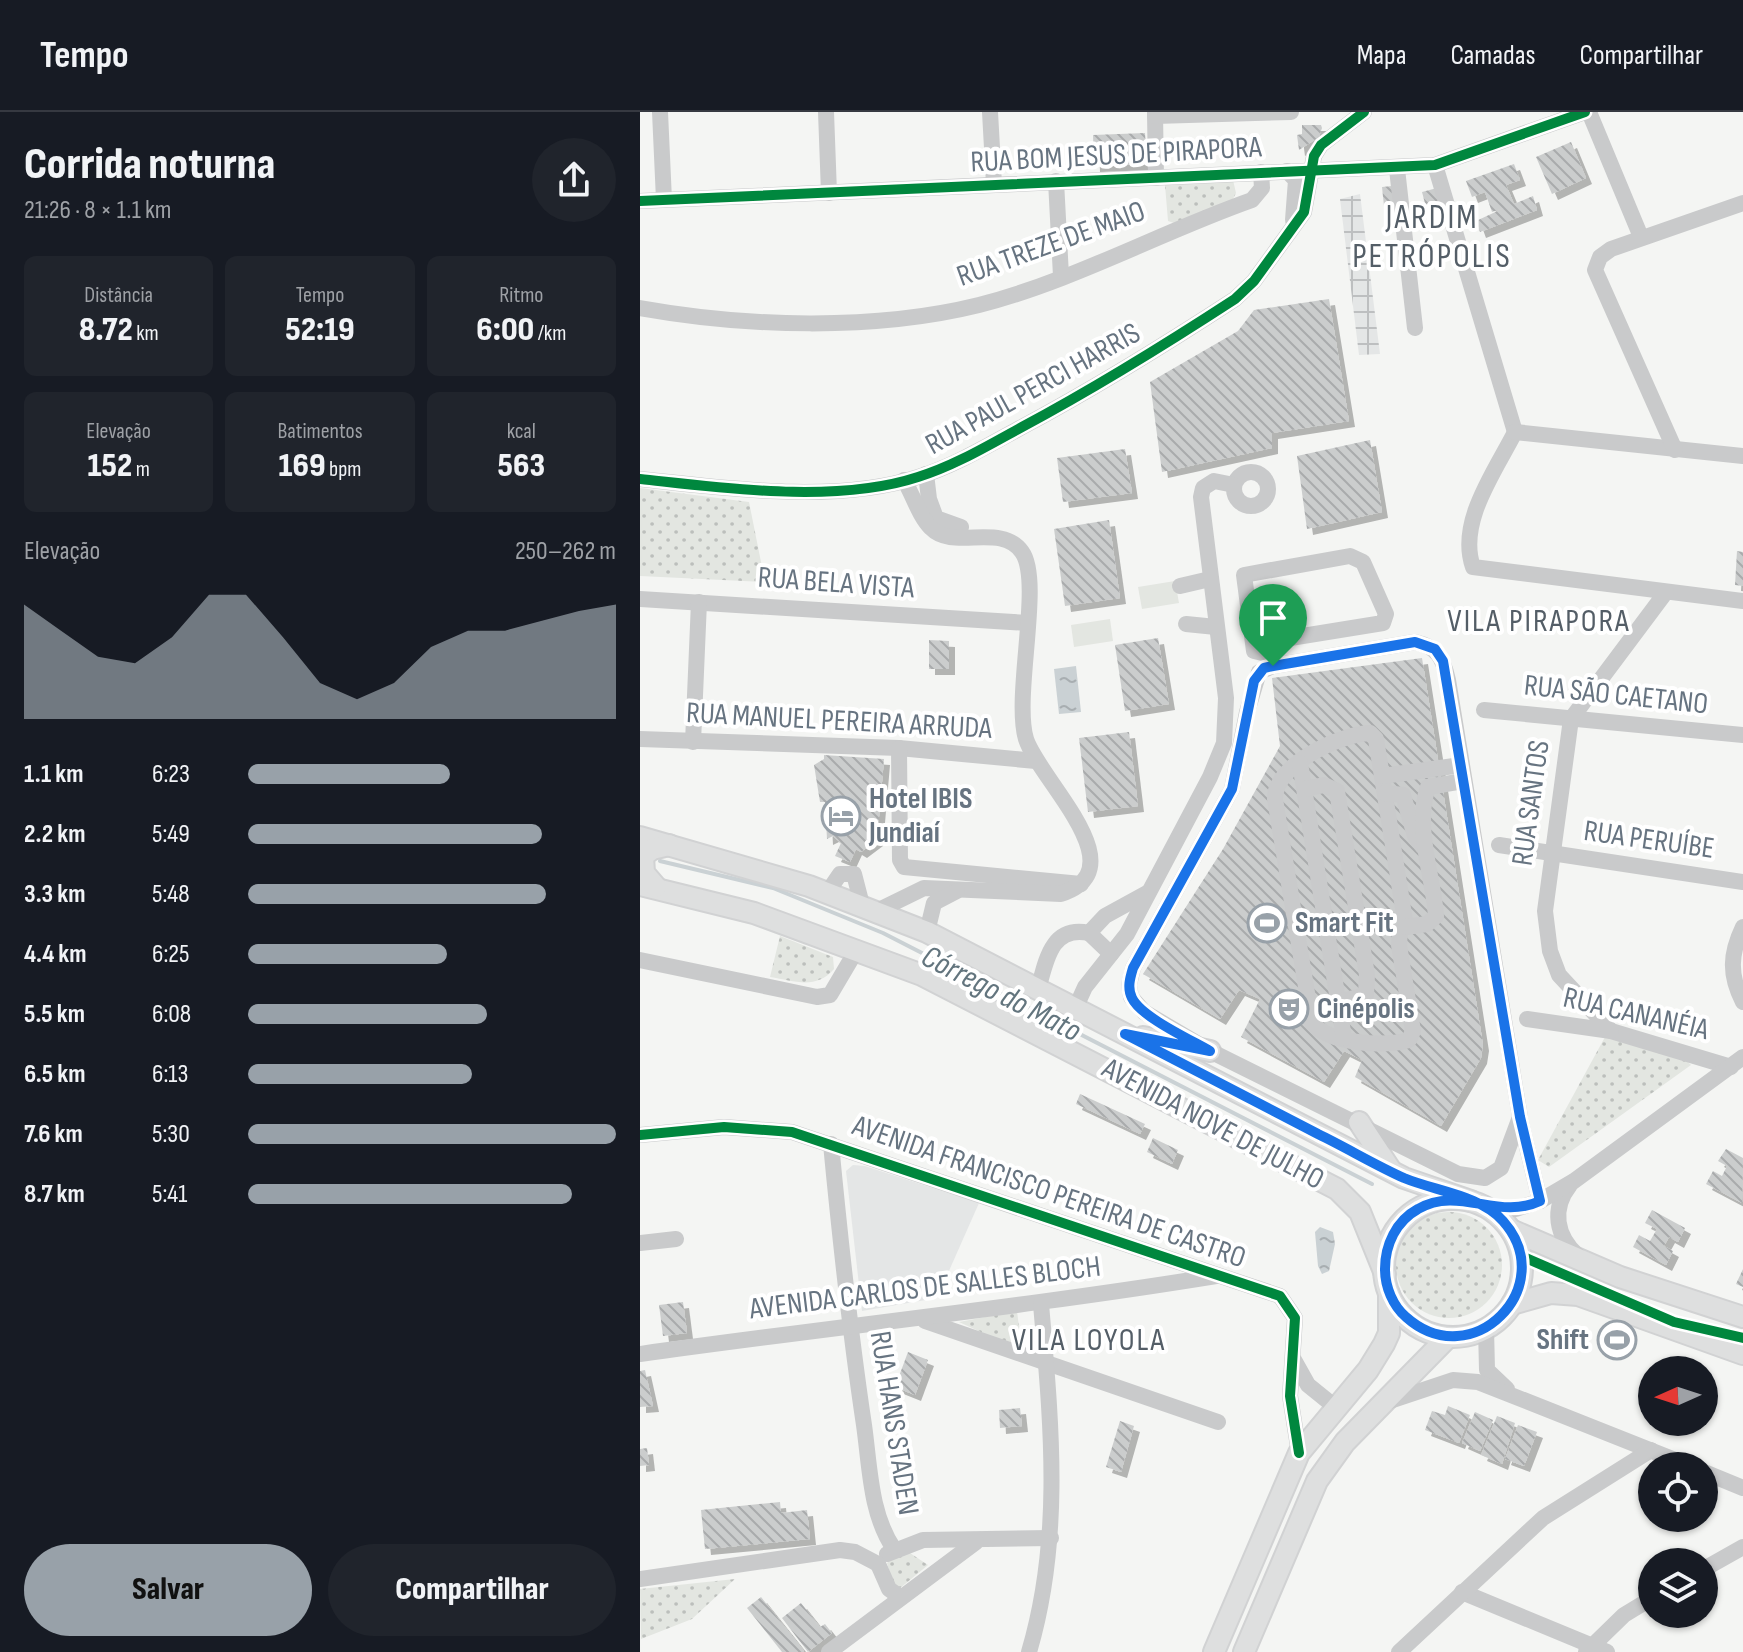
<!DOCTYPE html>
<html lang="pt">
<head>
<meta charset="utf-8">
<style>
	body { margin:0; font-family:"Sofia Sans Condensed",sans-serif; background:#20242c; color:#f1f3f6; height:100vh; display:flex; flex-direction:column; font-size:30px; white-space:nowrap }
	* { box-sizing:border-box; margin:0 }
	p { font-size:26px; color:#9ea1a6 }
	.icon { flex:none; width:44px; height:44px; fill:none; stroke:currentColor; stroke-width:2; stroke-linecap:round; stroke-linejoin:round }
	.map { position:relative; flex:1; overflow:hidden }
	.drawer { display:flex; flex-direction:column; background:#171b24; width:640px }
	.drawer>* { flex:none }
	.needle { width:52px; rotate:267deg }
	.fabs { position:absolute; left:998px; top:1244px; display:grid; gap:16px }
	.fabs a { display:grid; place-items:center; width:80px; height:80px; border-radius:50%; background:#171b24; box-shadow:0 2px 6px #0004; font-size:40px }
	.pin { position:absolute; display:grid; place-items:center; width:68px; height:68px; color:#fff; margin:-82px -34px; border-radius:50% 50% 50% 0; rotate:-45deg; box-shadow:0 0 8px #0007 }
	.pin .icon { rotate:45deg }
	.round { display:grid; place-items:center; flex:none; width:84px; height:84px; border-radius:42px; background:#20242c }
	.summary { display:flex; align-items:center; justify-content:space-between; height:136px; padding:0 24px }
	h1 { font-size:44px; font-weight:800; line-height:60px }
	.stats { display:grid; grid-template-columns:repeat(3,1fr); gap:12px; height:136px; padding:8px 24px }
	.stats div { display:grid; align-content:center; border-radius:12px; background:#20242c; text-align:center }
	.stats b { font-size:34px; font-weight:800 }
	.stats small { font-size:22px; font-weight:400 }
	.stats p { font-size:22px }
	.chart { height:224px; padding:16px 24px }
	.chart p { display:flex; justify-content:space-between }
	.chart svg { width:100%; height:144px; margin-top:8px; fill:#98a1a9; opacity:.7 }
	.primary-button { display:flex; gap:16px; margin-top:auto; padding:16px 24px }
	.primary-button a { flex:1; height:92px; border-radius:48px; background:#98a1a9; color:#111; font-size:32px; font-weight:800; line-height:92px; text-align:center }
	.primary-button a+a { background:#20242c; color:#f1f3f6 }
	ul { padding:0 24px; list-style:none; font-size:26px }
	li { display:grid; grid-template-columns:128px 96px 1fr; align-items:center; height:60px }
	li i { height:20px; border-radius:10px; background:#98a1a9 }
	header { display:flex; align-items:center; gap:48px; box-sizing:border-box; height:112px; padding:0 40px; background:#171b24; border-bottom:2px solid #363941 }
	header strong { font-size:38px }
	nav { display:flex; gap:44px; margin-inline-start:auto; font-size:28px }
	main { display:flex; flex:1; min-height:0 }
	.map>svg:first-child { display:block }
</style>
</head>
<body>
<header>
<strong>Tempo</strong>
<nav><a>Mapa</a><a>Camadas</a><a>Compartilhar</a></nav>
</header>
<main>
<section class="drawer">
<div class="summary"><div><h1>Corrida noturna</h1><p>21:26 · 8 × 1.1 km</p></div><a class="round"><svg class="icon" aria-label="share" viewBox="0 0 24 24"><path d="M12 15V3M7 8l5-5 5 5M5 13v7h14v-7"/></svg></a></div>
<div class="stats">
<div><p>Distância</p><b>8.72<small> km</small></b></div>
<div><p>Tempo</p><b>52:19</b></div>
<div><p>Ritmo</p><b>6:00<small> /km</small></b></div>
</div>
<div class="stats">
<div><p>Elevação</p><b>152<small> m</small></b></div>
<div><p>Batimentos</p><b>169<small> bpm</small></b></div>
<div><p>kcal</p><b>563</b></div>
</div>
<div class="chart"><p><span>Elevação</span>250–262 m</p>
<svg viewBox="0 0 160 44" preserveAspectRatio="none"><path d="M0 44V9L10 17L20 25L30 27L40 19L50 6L60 6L70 19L80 33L90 38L100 33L110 22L120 17L130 17L140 14L150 11L160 9V44z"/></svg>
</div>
<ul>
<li><b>1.1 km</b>6:23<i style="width:55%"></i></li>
<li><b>2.2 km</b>5:49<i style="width:80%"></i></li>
<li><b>3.3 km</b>5:48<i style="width:81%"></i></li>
<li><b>4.4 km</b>6:25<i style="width:54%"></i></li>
<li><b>5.5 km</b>6:08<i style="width:65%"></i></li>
<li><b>6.5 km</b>6:13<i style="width:61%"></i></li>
<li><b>7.6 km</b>5:30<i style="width:100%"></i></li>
<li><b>8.7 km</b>5:41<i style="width:88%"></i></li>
</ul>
<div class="primary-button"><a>Salvar</a><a>Compartilhar</a></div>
</section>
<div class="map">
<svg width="1103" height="1540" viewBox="0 0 1103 1540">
	<defs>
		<pattern id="industrial-grid" width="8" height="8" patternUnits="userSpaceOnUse" patternTransform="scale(2)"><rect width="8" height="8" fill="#e4e6e6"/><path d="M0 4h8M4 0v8" fill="none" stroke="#bdbfc0"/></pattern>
		<pattern id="grass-dots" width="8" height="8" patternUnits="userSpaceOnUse" patternTransform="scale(2)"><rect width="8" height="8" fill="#e3e6e1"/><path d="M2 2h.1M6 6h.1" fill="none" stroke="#bcbfbc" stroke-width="1.8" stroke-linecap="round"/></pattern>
		<pattern id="water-ripples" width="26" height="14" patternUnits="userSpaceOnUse" patternTransform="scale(2)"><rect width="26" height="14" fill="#cad1d4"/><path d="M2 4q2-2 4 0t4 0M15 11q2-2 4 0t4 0" fill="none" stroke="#a8aeb1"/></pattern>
		<pattern id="building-back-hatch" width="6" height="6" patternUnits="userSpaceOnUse" patternTransform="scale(2)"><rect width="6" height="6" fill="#cbcdcd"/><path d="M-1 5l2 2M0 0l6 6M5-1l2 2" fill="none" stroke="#a9abac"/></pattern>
		<filter id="shadow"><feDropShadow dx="6" dy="6" stdDeviation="0" flood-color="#0004"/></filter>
	</defs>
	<rect width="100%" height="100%" fill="#f4f5f3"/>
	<polygon fill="#e4e6e6" points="213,1053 225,1054 339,1091 297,1186 222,1199 206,1059"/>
	<polygon fill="url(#industrial-grid)" points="720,82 740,242 719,243 700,87"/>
	<g fill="url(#grass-dots)">
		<polygon points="593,68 596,81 592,89 534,111 528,109 525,73"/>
		<polygon points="0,376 109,390 125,470 0,464"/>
		<path d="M140 824 193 845 194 857C176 878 155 869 130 865Z"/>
		<polygon points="965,925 1042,944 1051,953 909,1055 898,1048"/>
		<circle cx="809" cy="1153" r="53"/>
		<polygon points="377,1199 382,1239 319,1210"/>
		<polygon points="270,1441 288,1453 259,1477 253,1472 247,1451 257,1442"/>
		<polygon points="95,1467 52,1507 1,1527 0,1477"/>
	</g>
	<g fill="#e3e6e1">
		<polygon points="535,469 539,491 502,497 498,475"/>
		<polygon points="470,507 473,529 434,535 431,513"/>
	</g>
	<g fill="url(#water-ripples)">
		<polygon points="436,554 441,600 419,602 414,557"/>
		<polygon points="680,1115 693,1120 695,1132 689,1159 682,1162 678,1154 675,1120"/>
	</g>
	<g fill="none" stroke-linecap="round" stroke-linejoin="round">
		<polyline stroke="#cad1d4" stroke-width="4" points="20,749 133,776 243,821 732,1072"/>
	</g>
	<g fill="url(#building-back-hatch)" filter="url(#shadow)">
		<polygon points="662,13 681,13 682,16 679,25 659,38 657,23 662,22"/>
		<polygon points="505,21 507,52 454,54 453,23"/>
		<polygon points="931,30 946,66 912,82 896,45"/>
		<polygon points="874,52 880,68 866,73 874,92 893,84 897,98 840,120 836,109 864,96 852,100 845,80 832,85 826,69"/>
		<polygon points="752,74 754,93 744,94 742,75"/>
		<polygon points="797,76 807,101 792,105 787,99 782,80"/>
		<polygon points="689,187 709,309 632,321 632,336 522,360 510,270 598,219 614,198"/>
		<polygon points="730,328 742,400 667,417 657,344"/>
		<polygon points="485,337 492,381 423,390 417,346"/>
		<polygon points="469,408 480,486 425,494 414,417"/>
		<polygon points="1097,439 1103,440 1103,474 1095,473"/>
		<polygon points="518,526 529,592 485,599 475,533"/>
		<polygon points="289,528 309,529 309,557 289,557"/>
		<polygon points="782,546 843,933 841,946 801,1014 715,965 722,948 704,939 684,970 601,925 620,887 599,878 580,907 503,862 583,737 640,634 632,566"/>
		<polygon points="489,620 498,694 448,700 439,626"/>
		<polygon points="184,643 244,647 237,728 221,740 216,737 210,750 195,744 201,731 193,724 187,727 185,690 180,690 174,653 184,647"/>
		<polygon points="440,982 505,1012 500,1022 436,992"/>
		<polygon points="513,1026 538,1038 532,1052 507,1040"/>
		<polygon points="1086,1037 1103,1046 1102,1091 1066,1072 1073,1059 1082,1064 1087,1054 1078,1049"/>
		<polygon points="1012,1098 1045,1116 1038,1130 1029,1125 1024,1134 1033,1139 1026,1153 993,1135 999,1123 1010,1129 1017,1117 1005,1111"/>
		<polygon points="1103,1157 1103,1175 1096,1172"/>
		<polygon points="43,1190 47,1221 23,1224 19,1193"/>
		<polygon points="268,1240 288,1248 275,1283 255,1275"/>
		<polygon points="5,1258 13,1294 0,1295 0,1259"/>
		<polygon points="808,1294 830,1303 819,1331 785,1318 792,1299 805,1303"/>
		<polygon points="380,1296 382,1314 360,1316 359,1298"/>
		<polygon points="835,1300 853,1308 840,1339 822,1331"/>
		<polygon points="857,1304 875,1311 862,1352 841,1343"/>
		<polygon points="480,1309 494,1314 481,1360 466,1355"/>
		<polygon points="878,1313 897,1320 884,1354 865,1347"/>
		<polygon points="7,1336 9,1353 0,1354 0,1337"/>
		<polygon points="140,1390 141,1401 167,1398 170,1427 65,1437 61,1398"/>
		<polygon points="121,1485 164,1539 162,1540 142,1540 107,1496"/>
		<polygon points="161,1491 180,1515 185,1512 192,1521 168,1540 142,1506"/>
	</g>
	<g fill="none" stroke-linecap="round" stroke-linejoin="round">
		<g stroke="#d1d2d3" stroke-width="24">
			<g id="major">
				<polyline points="0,725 169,774 287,820 764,1066 831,1089"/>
				<polyline points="0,773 114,801 282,863 697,1077 720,1100 745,1162"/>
				<polyline points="16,775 4,761 3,744 12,737 29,733"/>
				<polyline points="503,925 570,939"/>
				<polyline points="719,1010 750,1057"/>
				<circle cx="813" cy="1156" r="69"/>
				<polyline points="871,1118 980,1165 1103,1205"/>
				<polyline points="872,1192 911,1181 938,1183 1103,1242"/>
				<polyline points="574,1540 659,1341 728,1258 744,1232 749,1221 749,1182"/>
				<polyline points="604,1540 677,1369 705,1330 808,1225"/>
			</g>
		</g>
		<g stroke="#c9cacb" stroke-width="16">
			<polyline points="20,0 24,88"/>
			<polyline points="186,0 189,81"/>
			<polyline points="350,0 354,72"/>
			<polyline points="515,0 516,66"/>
			<polyline points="949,0 1001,125"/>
			<polyline points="515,4 651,0"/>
			<polyline points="795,53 875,320"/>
			<polyline points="757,57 775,216"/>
			<polyline points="647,59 656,68 653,108"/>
			<polyline points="416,69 421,164"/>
			<polyline points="0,89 795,53 945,0"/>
			<path d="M0 196C106 215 234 219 339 193 433 169 521 120 612 88L622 76 621 60"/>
			<path d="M875 320C856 358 817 410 833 455L1103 489"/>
			<polyline points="875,320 1103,344"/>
			<polyline points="1035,338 955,158 960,145 971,137 1103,91"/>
			<circle cx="611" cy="377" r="17"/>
			<polyline points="286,362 289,387 296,406 321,415"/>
			<path d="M0 367C84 376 196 392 278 365 314 354 349 333 382 315 455 276 526 232 595 187L614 169 664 100 674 44 681 33 724 0"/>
			<polygon points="710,444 723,450 746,502 743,511 638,528 631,543 614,539 604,463"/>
			<polyline points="540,474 570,467"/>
			<polyline points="0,487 388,511"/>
			<polyline points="632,510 638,528"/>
			<polyline points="546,512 576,515"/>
			<path d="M775 530C798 535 803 546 808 568L880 1005 861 1056 845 1066 818 1062 570 939 504 900 491 885 489 873 493 856 592 677 607 600 619 560 633 554Z"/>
			<polyline points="844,598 1103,623"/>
			<path d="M730 621 736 627 766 815 760 819 759 833 773 919 769 928C743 935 690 932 672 911L635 687C634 653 700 622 730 621Z"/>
			<polyline points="0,627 259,636 396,649"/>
			<polyline points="53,630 59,490"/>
			<polyline points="259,636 260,748 264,755 441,772"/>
			<polyline points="660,651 704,926"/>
			<polyline points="743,664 821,653"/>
			<polyline points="665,677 684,673 697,679 727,863 726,883 698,890"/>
			<polyline points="745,681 763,683 775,724 783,735"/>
			<polyline points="859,733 1103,770"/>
			<polyline points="187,781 200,762 214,762 222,793"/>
			<path d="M237 799 284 776 421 782C499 757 399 668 386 627 373 584 403 469 382 440 361 410 313 439 291 416 279 404 273 383 264 368"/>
			<path d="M766 815 787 812 796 804C793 763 774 714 788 675L823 669"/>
			<path d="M1103 815C1090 842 1089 863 1103 890"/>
			<polyline points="287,820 294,791 317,779"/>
			<polyline points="449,821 471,842"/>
			<polyline points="0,848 177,885 190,883 216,839"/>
			<path d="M398 878C406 849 411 813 449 821L465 804 507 781"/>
			<polyline points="435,897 445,875 487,822 570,665 584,631 586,586 561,385 563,376 574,369 594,373"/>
			<polyline points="887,907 971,919 1091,955"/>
			<polyline points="971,919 919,863 910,839 905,799 931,607 1026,480"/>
			<polyline points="880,1006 900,1089"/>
			<polyline points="0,1023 84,1015 152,1020 640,1184 655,1206 650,1284 659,1341"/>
			<path d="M191 1032C200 1126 210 1220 224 1313 230 1355 230 1402 254 1437"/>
			<path d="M930 1073C911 1097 916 1124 938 1144"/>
			<polyline points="847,1095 876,1097 900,1089 934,1069 1103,945"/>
			<polyline points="0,1131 36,1127"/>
			<polyline points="285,1209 578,1310"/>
			<polyline points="846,1216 847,1258 867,1277"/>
			<path d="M0 1242C192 1215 385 1195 576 1164"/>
			<polyline points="654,1248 668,1273 694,1294"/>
			<polyline points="747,1290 813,1268 838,1270 1050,1354"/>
			<polyline points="1064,1360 1103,1376"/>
			<polyline points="247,1442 283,1428 411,1426"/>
			<polyline points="238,1452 249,1477 260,1485"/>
			<polyline points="1064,1457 1103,1435"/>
			<polyline points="0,1467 200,1438 215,1440 238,1452"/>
			<polyline points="822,1480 967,1540"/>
			<polyline points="189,1540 336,1430"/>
			<path d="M389 1540C423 1425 411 1310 401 1192"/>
			<polyline points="759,1540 903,1406 1011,1338"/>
			<polyline points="946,1540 984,1503 1012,1486"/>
		</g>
		<use href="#major" stroke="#dedfdf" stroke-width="20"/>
		<g stroke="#fff" stroke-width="15">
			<g id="cycleway">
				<polyline points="0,89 795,53 945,0"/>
				<path d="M0 367C84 376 196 392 278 365 314 354 349 333 382 315 455 276 526 232 595 187L614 169 664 100 674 44 681 33 724 0"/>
				<polyline points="0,1023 84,1015 152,1020 640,1184 655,1206 650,1284 659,1341"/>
				<polyline points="881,1144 1034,1210 1103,1226"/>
			</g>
		</g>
		<use href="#cycleway" stroke="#00873e" stroke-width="10"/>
	</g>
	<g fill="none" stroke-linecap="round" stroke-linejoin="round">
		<g stroke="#fff" stroke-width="16">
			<path id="route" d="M633 554 624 556 614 569 592 677 493 856C490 866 487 876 492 886 501 905 551 928 570 939L485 922C549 955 613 989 678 1022 707 1036 735 1053 764 1066 795 1079 840 1083 863 1109 921 1174 832 1264 766 1205 753 1194 745 1175 745 1157 745 1133 756 1109 778 1097 819 1073 858 1109 900 1089L880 1005 803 549 795 537 775 530 633 554"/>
		</g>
		<use href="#route" stroke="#1a73e8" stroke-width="10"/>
	</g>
	<defs>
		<g id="hotel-ring" transform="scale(2)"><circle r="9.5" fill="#fff" stroke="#98a1a9" stroke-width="1.5"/><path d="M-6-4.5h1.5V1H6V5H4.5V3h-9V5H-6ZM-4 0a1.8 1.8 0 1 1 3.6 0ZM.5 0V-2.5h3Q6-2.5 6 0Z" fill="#98a1a9"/></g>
		<g id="stadium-ring" transform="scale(2)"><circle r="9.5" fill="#fff" stroke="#98a1a9" stroke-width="1.5"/><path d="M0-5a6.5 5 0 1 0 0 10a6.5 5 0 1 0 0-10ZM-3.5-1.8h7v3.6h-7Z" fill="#98a1a9"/></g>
		<g id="theatre-ring" transform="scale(2)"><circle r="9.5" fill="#fff" stroke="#98a1a9" stroke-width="1.5"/><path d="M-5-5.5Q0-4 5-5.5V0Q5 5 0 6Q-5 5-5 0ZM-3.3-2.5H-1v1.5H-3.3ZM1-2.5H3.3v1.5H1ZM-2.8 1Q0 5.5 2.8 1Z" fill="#98a1a9"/></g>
	</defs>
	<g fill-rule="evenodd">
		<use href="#hotel-ring" x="201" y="704"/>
		<use href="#stadium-ring" x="627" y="811"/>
		<use href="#theatre-ring" x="649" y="897"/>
		<use href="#stadium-ring" x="977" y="1228"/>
	</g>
	<g text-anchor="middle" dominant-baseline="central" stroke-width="8" stroke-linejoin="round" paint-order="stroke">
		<g font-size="30" fill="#677481" stroke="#fff">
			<text transform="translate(476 43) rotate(-3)">RUA BOM JESUS DE PIRAPORA</text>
			<text transform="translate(411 132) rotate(-20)">RUA TREZE DE MAIO</text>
			<text transform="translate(393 277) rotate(-29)">RUA PAUL PERCI HARRIS</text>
			<text transform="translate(196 471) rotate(4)">RUA BELA VISTA</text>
			<text transform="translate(976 583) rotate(6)">RUA SÃO CAETANO</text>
			<text transform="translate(199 609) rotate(3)">RUA MANUEL PEREIRA ARRUDA</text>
			<text transform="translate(891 691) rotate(-82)">RUA SANTOS</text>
			<text transform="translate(1009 728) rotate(8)">RUA PERUÍBE</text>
			<text transform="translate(996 902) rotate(13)">RUA CANANÉIA</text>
			<text transform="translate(573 1012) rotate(28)">AVENIDA NOVE DE JULHO</text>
			<text transform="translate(409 1080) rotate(19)">AVENIDA FRANCISCO PEREIRA DE CASTRO</text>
			<text transform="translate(285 1176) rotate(-7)">AVENIDA CARLOS DE SALLES BLOCH</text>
			<text transform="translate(254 1311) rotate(81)">RUA HANS STADEN</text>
		</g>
		<g font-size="30" font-weight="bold" fill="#677481" stroke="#fff" text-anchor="start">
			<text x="229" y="687">Hotel IBIS<tspan x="229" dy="34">Jundiaí</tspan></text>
			<text x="655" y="811">Smart Fit</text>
			<text x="677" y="897">Cinépolis</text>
			<text x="949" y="1228" text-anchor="end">Shift</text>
		</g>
		<g font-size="32" letter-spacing="2" fill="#545e67" stroke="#fff">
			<text x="899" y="509">VILA PIRAPORA</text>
			<text x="449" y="1228">VILA LOYOLA</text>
		</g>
		<g font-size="32" font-style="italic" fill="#63757e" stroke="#fff">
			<text transform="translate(361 882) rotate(27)">Córrego do Mato</text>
		</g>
		<g font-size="34" letter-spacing="2" fill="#545e67" stroke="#fff">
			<text x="792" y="105">JARDIM<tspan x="792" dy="39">PETRÓPOLIS</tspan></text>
		</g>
	</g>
</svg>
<div class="fabs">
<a><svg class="needle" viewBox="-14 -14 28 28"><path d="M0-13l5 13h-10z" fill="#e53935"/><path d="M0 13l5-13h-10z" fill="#9ea1a6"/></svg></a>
<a><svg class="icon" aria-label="locate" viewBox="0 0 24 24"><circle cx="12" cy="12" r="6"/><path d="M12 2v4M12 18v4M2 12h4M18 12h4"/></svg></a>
<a><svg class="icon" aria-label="layers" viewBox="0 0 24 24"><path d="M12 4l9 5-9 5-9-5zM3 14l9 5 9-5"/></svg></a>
</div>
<div class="pin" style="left:633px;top:554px;background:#1e9e55"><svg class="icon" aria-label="arrive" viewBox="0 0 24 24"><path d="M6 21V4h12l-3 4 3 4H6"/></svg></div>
</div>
</main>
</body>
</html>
